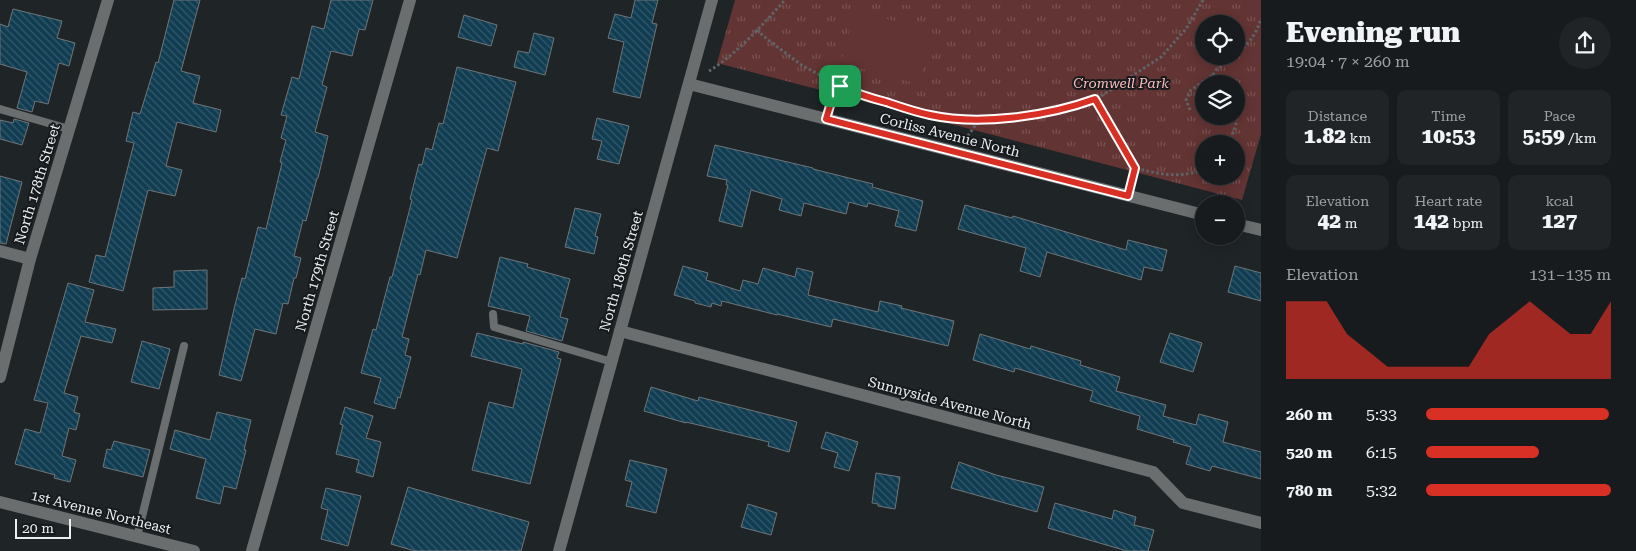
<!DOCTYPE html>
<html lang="en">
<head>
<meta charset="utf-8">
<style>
	body { margin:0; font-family:"Roboto Serif",serif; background:#202426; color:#f1f3f6; height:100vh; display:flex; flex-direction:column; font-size:19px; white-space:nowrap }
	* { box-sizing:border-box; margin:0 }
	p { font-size:16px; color:#9ea1a4 }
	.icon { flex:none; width:28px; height:28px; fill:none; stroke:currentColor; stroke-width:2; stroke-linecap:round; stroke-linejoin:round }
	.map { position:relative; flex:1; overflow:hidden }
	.sheet { display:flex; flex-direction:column; background:#171b1d; width:375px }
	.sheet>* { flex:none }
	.controls { position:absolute; left:1195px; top:15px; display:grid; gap:10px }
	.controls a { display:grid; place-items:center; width:50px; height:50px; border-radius:50%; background:#171b1d; box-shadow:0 2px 12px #0003,0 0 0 1px #36393b; font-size:25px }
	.scale { position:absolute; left:15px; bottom:12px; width:56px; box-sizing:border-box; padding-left:5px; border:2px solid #eceff1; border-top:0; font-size:14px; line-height:18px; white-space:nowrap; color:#eceff1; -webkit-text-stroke:4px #161a1d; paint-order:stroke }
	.pin { position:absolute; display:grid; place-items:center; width:42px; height:42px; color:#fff; margin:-21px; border-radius:10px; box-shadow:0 2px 8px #0006 }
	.round { display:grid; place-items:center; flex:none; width:52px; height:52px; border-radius:26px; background:#202426 }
	.summary { display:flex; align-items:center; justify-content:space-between; height:85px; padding:0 25px }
	h1 { font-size:28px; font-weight:800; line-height:38px }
	.metrics { display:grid; grid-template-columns:repeat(3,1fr); gap:8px; height:85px; padding:5px 25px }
	.metrics div { display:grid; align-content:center; border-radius:10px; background:#202426; text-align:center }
	.metrics b { font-size:21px; font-weight:800 }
	.metrics small { font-size:14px; font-weight:400 }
	.metrics p { font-size:14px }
	.chart { height:140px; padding:10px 25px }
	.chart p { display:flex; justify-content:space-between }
	.chart svg { width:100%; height:90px; margin-top:5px; fill:#d93025; opacity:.7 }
	ul { padding:0 25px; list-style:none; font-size:16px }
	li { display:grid; grid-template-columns:80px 60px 1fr; align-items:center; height:38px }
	li i { height:12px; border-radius:6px; background:#d93025 }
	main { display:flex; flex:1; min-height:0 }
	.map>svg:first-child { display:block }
</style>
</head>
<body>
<main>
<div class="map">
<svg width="1261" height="551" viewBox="0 0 1261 551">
	<defs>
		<pattern id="grass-tufts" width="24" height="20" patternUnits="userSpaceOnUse" patternTransform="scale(1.25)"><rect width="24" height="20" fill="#633434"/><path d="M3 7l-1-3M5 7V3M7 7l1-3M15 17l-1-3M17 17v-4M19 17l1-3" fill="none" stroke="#7a5252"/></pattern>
		<pattern id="building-back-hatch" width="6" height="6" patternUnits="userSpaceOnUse" patternTransform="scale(1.25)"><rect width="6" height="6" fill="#113d52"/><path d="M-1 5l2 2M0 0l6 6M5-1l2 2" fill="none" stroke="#34596b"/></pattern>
	</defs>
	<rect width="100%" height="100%" fill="#1f2427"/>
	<path fill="url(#grass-tufts)" fill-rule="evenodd" d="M735 0H1261V134L1242 200 717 63ZM1204 24H1236V56H1204ZM1204 84H1236V116H1204ZM1204 144H1236V176H1204Z"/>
	<g fill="#633434">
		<polygon points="889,0 936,0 921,7 893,3"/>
		<polygon points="855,10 933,32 919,84 841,63"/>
	</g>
	<g fill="url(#building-back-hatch)" stroke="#6f7578">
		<polygon points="174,0 200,0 181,71 200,76 193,103 221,110 216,132 177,122 166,166 182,170 175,196 148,190 123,291 89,282 96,255 105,257 134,143 126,141 133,112 140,114 156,62 158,63"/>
		<polygon points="331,0 373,0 365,30 359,29 352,56 331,51 322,85 327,87 315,132 328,136 318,178 317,178 306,221 303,220 294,256 301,258 296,278 294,278 288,304 283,303 276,334 255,329 241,381 219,375 234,309 242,278 245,279 258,227 266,229 282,163 280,162 286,140 281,138 287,116 281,115 292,77 299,79 312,26 324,29"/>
		<polygon points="635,0 658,0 652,23 657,24 640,98 613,92 624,42 608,38 615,14 631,18"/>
		<polygon points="13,9 62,21 57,38 75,43 69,66 59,63 48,104 35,101 32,112 17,108 27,72 0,64 0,24 8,27"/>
		<polygon points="464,15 497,25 491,46 458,37"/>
		<polygon points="534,33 554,38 545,75 514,67 518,51 529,53"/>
		<polygon points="457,67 516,82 498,151 487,148 457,258 426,250 420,275 418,274 402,337 409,339 405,355 411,357 400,398 398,397 395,409 374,403 381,378 361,373 373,329 376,330 390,277 392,277 412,200 410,199 419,164 422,165 426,148 432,150 439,123 443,124"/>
		<polygon points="597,118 629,126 619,164 597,159 602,141 592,139"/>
		<polygon points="14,119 29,123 22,145 0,139 0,120 13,123"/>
		<polygon points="715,145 813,168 813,169 873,184 872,187 923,201 916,231 895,226 899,211 868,203 867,207 849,202 846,214 804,203 801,216 779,210 782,199 751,190 742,227 719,221 728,185 726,185 727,180 707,176"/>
		<polygon points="0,176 22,182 6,244 0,243"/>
		<polygon points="965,205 1012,218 1013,216 1126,250 1128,240 1167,250 1162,271 1144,267 1141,280 1047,252 1040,277 1020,271 1026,248 958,229"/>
		<polygon points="575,208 601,214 595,236 598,237 594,254 565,247"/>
		<polygon points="500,257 528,264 527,267 570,279 560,317 568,319 562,341 526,331 530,316 488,306"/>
		<polygon points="683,266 708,273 706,280 740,291 743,280 758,284 763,268 795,277 797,268 813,272 808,295 878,312 880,301 902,306 901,308 954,321 948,346 833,319 831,327 777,314 777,315 722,301 721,306 712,303 711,307 695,303 695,301 674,295"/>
		<polygon points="1235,266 1261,273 1261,301 1228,292"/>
		<polygon points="207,270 207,309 153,310 153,288 174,287 174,271"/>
		<polygon points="68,283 94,290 85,322 116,329 112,343 81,336 64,393 78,397 74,412 80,414 76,430 69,428 62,456 76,460 70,482 54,478 55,475 15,464 25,429 40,433 48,403 34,400"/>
		<polygon points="477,333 523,344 523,342 559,352 557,358 561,359 530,484 472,470 489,402 513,408 522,369 471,356"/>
		<polygon points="1170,333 1202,343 1193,372 1160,362"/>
		<polygon points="980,334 1030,349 1031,346 1081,361 1080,365 1120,377 1116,391 1166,405 1163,416 1196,425 1199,414 1228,422 1223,442 1261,452 1261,479 1212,466 1210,471 1186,464 1191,447 1173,442 1174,440 1137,429 1140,416 1090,401 1093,391 1015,368 1014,372 973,360"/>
		<polygon points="142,341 170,349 159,389 131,382"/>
		<polygon points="651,387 698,401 699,397 797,422 789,452 768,446 769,442 686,422 686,423 644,411"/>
		<polygon points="345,407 373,416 366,438 381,442 373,477 356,472 359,460 336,454 343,425 340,424"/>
		<polygon points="217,412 251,420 244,450 246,450 236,489 224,486 220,504 196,498 206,459 170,449 175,430 210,440"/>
		<polygon points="826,432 858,442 849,471 834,467 838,453 821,448"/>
		<polygon points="114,441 150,450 143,477 103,467 107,449 111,450"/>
		<polygon points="630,460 667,469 656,513 626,506 632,482 625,480"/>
		<polygon points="959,462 996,475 1044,487 1037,512 951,488"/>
		<polygon points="876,473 900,477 895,509 878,506 878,504 872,503"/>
		<polygon points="408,487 529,522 521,551 415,551 391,544"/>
		<polygon points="326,488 361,496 348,546 321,539 328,510 321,508"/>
		<polygon points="1055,503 1112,519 1114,510 1136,517 1134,525 1154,530 1148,551 1127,551 1048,528"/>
		<polygon points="748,504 777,513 771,535 741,527"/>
	</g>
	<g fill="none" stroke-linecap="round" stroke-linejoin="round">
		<g stroke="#606467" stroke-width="3" stroke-dasharray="2.5 2.5" stroke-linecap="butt">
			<polyline points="757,30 767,39 803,66 858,95 931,116 983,120 1053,111 1098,98 1161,57 1186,29 1203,0"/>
			<path d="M1236 55C1248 44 1257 34 1261 18"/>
			<path d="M709 71C737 54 763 24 785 0"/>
			<polyline points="1213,75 1216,70 1235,56"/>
			<polyline points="1095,100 1135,168"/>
			<polyline points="830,105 833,96 840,86"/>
			<polyline points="1190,110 1186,100 1191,90 1213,75 1220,84"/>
			<polyline points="965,140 979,120"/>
			<polyline points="1229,144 1236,124 1236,116"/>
			<path d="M1132 181 1135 168C1158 174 1181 179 1204 169"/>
		</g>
		<g stroke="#6b6e6f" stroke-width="8">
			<polyline points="0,109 69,129"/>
			<polyline points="493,314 494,327 612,362"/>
			<polyline points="137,537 184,346"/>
		</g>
		<g stroke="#6b6e6f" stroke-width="12">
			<polyline points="689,84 1204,215"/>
			<polyline points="1236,224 1261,230"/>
			<polyline points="0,251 30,259"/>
			<polyline points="620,331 1153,472 1183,503 1261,523"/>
			<polyline points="0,377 30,259 108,0"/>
			<polyline points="0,502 194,551"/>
			<polyline points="252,551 410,0"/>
			<polyline points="559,551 712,0"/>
		</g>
	</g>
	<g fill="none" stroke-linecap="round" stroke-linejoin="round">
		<g stroke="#fff" stroke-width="10">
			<path id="route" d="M840 86C855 93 870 98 886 102 901 107 915 112 930 115 980 126 1048 116 1095 99L1135 168 1128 196 826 119 833 96Z"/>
		</g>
		<use href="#route" stroke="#d93025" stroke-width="6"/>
	</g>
	<g text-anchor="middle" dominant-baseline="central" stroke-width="4" stroke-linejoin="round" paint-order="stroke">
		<g font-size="14" font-style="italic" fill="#fdbbb9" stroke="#161a1d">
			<text x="1121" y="83">Cromwell Park</text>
		</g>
		<g font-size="14" fill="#eceff1" stroke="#161a1d">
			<text transform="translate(950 135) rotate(14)">Corliss Avenue North</text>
			<text transform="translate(37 184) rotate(-73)">North 178th Street</text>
			<text transform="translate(317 271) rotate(-74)">North 179th Street</text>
			<text transform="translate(621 271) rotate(-74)">North 180th Street</text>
			<text transform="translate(950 403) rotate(15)">Sunnyside Avenue North</text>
			<text transform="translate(101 512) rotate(14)">1st Avenue Northeast</text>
		</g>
	</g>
</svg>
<div class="controls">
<a><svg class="icon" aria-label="locate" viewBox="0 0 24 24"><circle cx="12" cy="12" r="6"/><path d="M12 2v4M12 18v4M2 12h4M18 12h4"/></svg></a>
<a><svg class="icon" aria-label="layers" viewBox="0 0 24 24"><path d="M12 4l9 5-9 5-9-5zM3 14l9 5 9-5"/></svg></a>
<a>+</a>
<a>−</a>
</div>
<div class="scale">20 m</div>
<div class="pin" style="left:840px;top:86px;background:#1e9e55"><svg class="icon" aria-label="arrive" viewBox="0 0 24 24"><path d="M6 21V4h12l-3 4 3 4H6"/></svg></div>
</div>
<section class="sheet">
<div class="summary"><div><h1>Evening run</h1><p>19:04 · 7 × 260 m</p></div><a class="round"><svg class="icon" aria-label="share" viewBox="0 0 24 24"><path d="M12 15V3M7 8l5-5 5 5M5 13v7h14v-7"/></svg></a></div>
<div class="metrics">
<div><p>Distance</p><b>1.82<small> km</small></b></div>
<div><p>Time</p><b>10:53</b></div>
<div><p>Pace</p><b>5:59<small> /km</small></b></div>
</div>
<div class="metrics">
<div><p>Elevation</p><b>42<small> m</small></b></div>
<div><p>Heart rate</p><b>142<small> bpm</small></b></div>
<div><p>kcal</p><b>127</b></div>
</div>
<div class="chart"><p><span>Elevation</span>131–135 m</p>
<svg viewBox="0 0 160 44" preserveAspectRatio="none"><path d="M0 44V6L10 6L20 6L30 22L40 30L50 38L60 38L70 38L80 38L90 38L100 22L110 14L120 6L130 14L140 22L150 22L160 6V44z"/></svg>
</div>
<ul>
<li><b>260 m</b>5:33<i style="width:99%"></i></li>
<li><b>520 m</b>6:15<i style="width:61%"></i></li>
<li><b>780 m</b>5:32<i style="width:100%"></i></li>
</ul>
</section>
</main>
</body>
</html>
